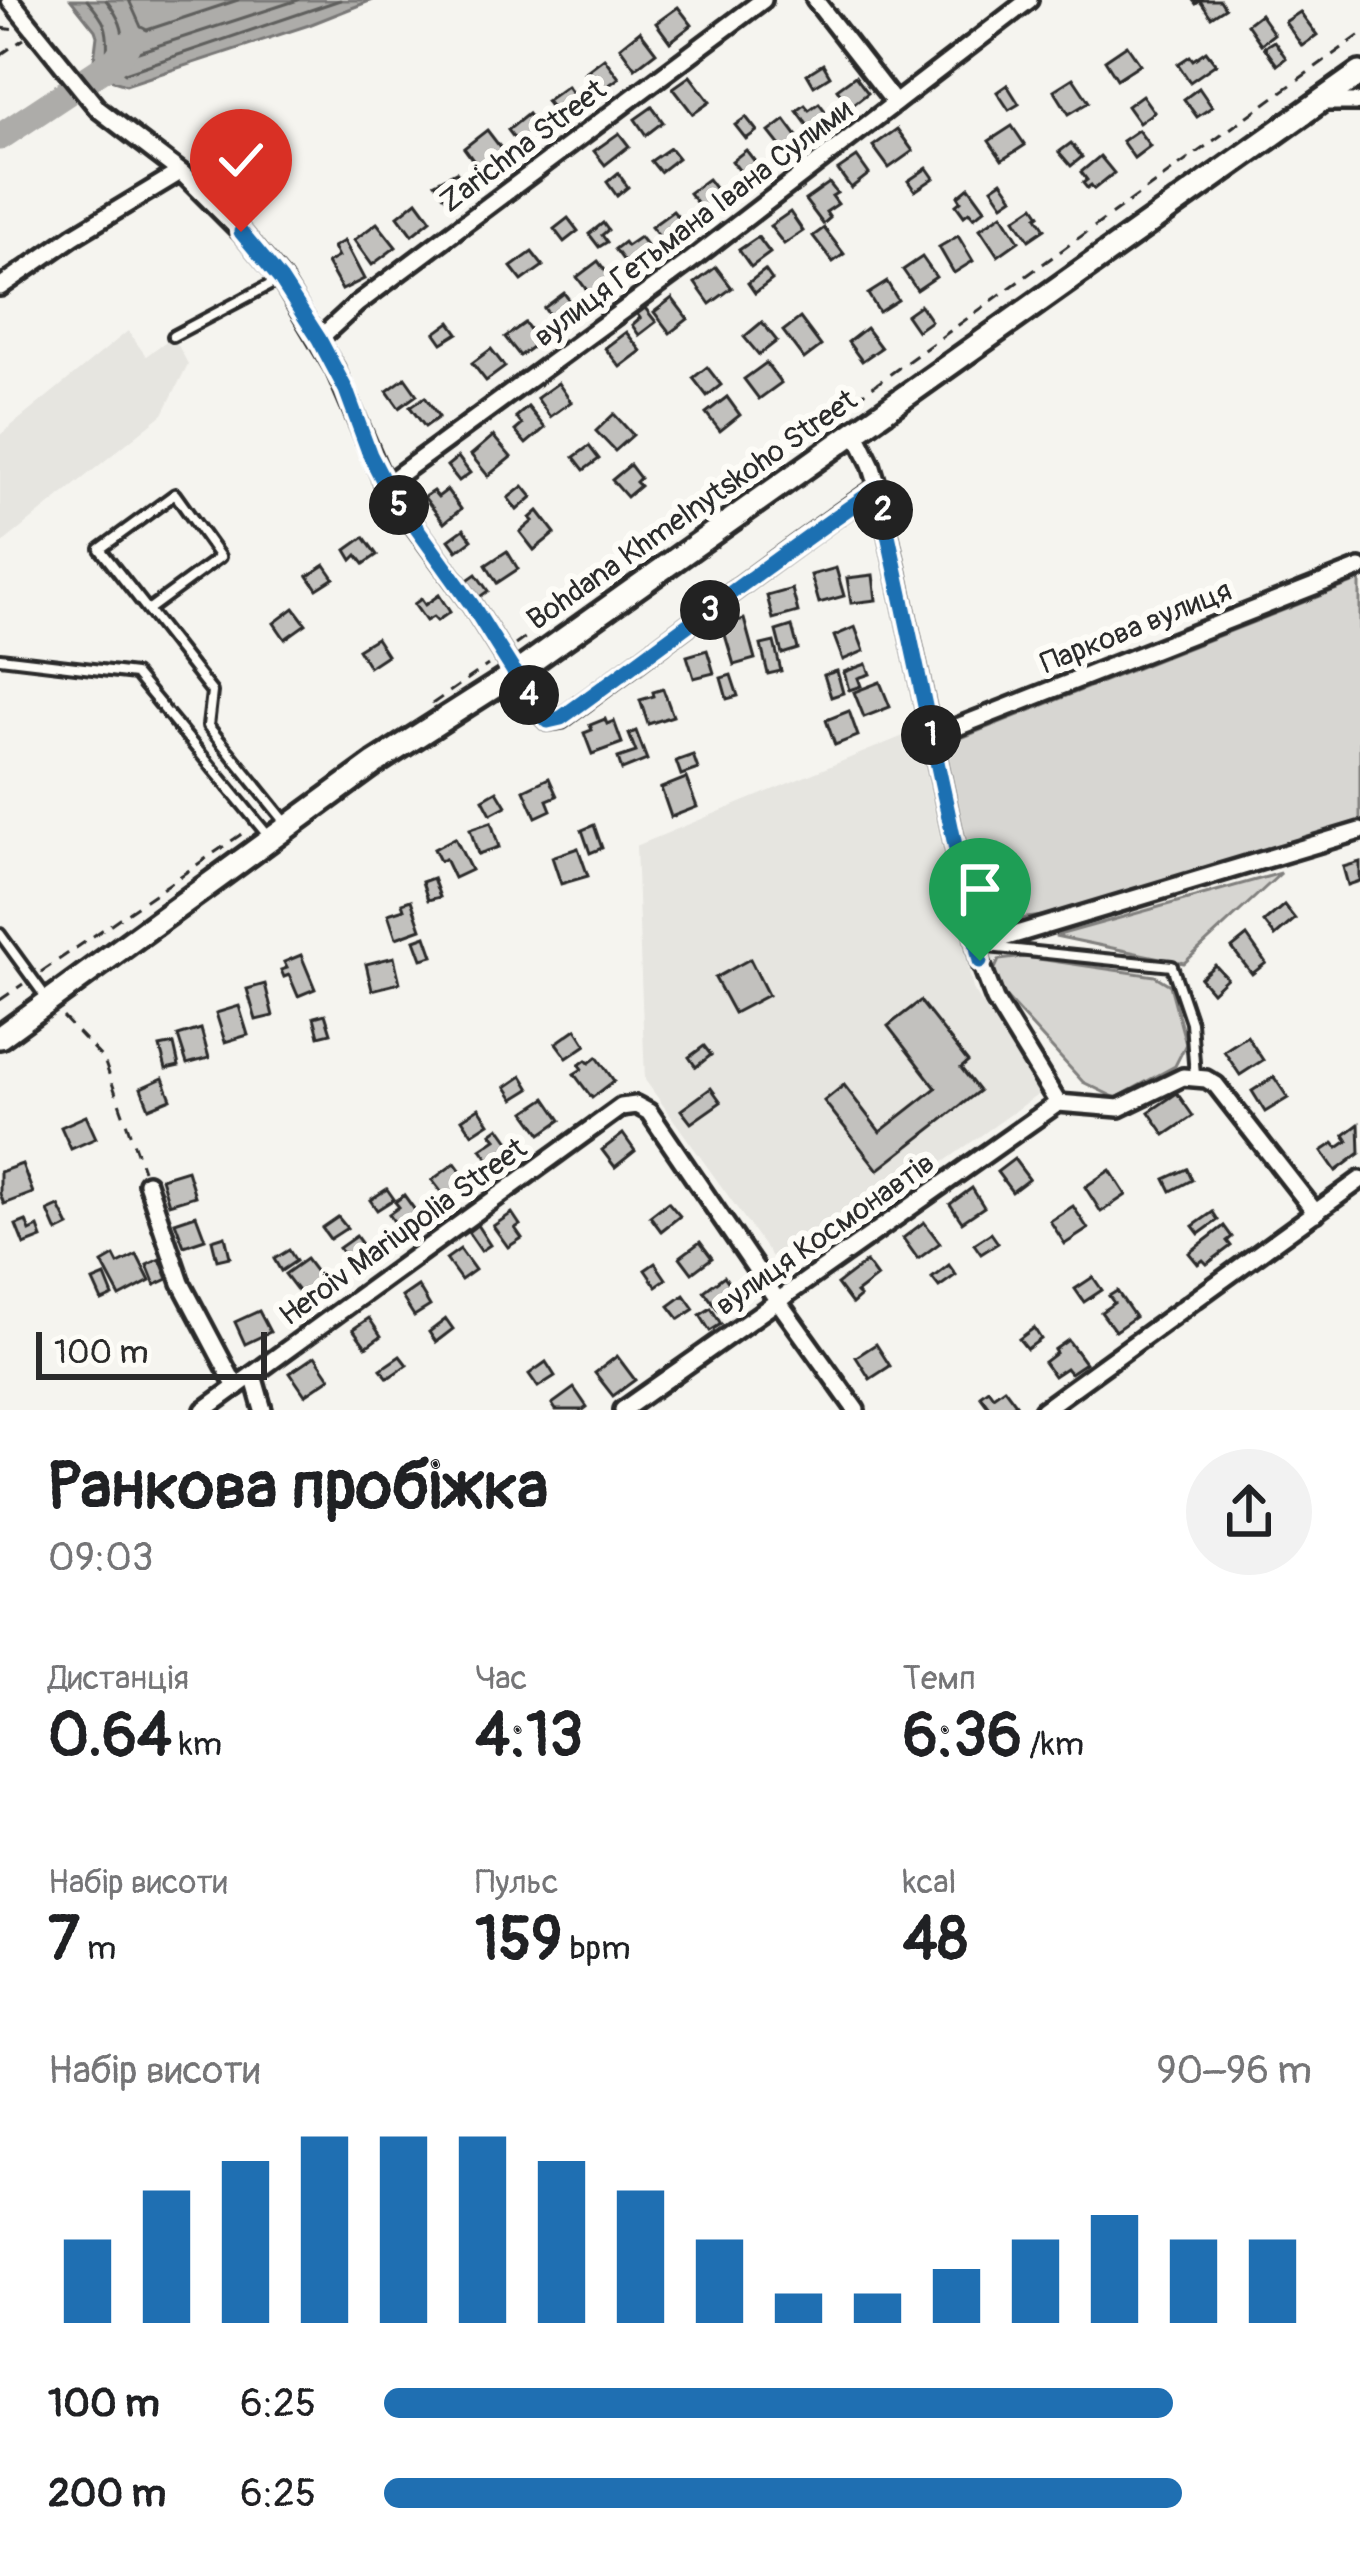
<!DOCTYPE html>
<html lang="uk">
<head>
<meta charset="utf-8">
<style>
	body { margin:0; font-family:Pangolin,sans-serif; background:#f2f2f2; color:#202124; height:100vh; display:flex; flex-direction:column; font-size:45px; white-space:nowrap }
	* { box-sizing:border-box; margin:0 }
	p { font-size:39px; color:#757577 }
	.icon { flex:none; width:66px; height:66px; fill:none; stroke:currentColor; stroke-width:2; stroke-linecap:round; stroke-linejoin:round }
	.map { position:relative; height:1410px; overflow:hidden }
	.drawer { display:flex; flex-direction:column; background:#fff; flex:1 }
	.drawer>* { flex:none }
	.scale { position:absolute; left:36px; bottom:30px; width:231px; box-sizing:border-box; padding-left:12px; border:6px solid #2b2b2b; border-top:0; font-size:33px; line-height:42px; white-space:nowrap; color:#2b2b2b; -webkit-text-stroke:9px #fdfcf7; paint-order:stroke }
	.pin { position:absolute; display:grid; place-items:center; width:102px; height:102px; color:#fff; margin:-123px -51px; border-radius:50% 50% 50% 0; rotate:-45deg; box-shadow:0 0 12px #0007 }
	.pin .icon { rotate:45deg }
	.km { position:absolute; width:60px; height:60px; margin:-30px; border-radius:50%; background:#222; color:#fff; font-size:33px; line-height:60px; text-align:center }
	.round { display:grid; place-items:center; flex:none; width:126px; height:126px; border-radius:63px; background:#f2f2f2 }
	.summary { display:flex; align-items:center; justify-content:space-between; height:204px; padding:0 48px }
	h1 { font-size:66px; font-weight:700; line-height:90px }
	.metrics { display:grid; grid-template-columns:repeat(3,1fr); gap:18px; height:204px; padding:12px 48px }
	.metrics div { display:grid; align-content:center }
	.metrics b { font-size:60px; font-weight:700 }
	.metrics small { font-size:33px; font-weight:400 }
	.metrics p { font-size:33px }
	.chart { height:336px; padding:24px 48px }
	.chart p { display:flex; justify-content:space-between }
	.chart svg { width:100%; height:216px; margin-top:12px; stroke:#1f6fb2; stroke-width:6 }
	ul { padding:0 48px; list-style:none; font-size:39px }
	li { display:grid; grid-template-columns:192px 144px 1fr; align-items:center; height:90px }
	li i { height:30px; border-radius:15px; background:#1f6fb2 }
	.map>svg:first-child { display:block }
</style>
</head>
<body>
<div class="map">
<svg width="1360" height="1410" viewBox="0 0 1360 1410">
	<rect width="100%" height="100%" fill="#f5f4ef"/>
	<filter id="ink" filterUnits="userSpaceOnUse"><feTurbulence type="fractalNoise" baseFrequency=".00833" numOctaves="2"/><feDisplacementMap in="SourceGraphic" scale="24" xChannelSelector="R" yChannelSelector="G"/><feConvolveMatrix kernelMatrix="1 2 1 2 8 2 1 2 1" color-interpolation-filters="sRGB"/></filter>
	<g filter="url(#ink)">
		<g fill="#e6e5e0">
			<polygon points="128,331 146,356 173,336 188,364 163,414 0,545 0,435"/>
			<polygon points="918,730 973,989 1039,1094 785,1275 645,1080 636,846"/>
		</g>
		<g fill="#d7d6d2" stroke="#81807e" stroke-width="3">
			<polygon points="1360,580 1360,822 1043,916 983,923 943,745"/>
			<polygon points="1281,873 1184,963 1055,936"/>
			<polygon points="1025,957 1155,976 1170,985 1186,1044 1175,1066 1116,1098 1083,1082 990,980 999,960"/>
		</g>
		<polygon fill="#adaca9" stroke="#797877" stroke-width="3" points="71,0 372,0 309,25 126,85 113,81 94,60 97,36 95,30"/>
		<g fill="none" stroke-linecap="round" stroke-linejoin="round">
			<g stroke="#5f5f5d" stroke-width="3">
				<path d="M87 0C106 22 109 28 107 57L125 73 340 0"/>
				<path d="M106 0C119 17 125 29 123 51L129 55 298 0"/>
				<polyline points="129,0 141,27 147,30 238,0"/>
			</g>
			<polyline stroke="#adaca9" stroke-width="27" points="0,137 116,60 127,45"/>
		</g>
		<g fill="#c2c1be" stroke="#2b2b2b" stroke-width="3">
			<polygon points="1193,0 1220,0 1225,8 1211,17 1200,1 1196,4"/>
			<polygon points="678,7 692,25 670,42 656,23"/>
			<polygon points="1300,12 1317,35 1302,46 1285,22"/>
			<polygon points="1260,14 1274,34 1261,44 1247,24"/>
			<polygon points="640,31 656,52 635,68 620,47"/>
			<polygon points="1274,41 1286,58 1277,65 1264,47"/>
			<polygon points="1127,45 1140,64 1117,79 1105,60"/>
			<polygon points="1206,51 1216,64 1190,82 1178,64 1190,56 1193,60"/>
			<polygon points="604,58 619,78 598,93 584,73"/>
			<polygon points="823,64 830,76 814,86 807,74"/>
			<polygon points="690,76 710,102 693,114 673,88"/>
			<polygon points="855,76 868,93 850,107 837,89"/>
			<polygon points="1073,78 1089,102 1069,114 1054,90"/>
			<polygon points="1007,85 1019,104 1009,110 997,92"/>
			<polygon points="567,86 582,106 561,121 546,101"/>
			<polygon points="1199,88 1212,107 1197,117 1184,99"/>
			<polygon points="1142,95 1154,112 1139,123 1127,106"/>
			<polygon points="819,103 832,120 814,134 797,111 805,105 809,110"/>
			<polygon points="652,107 663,122 646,135 635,119"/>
			<polygon points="528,114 544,135 523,150 508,130"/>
			<polygon points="746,117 757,131 746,139 735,125"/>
			<polygon points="785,120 802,143 787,155 769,132"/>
			<polygon points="1012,126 1025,145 1002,160 989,141"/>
			<polygon points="897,129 913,151 889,168 873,146"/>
			<polygon points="487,130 510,160 486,178 464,148"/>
			<polygon points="1138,130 1150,146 1134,158 1122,141"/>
			<polygon points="619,133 629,146 605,165 594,151"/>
			<polygon points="1071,143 1082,157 1071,166 1059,152"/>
			<polygon points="670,148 678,158 660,172 651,161"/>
			<polygon points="746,150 763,172 749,183 732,161"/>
			<polygon points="1100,156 1114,173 1094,189 1091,185 1087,188 1083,183 1087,180 1081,172"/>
			<polygon points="857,157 869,174 851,188 838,170"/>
			<polygon points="927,168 934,178 915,191 908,181"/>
			<polygon points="456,172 470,190 450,204 435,183"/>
			<polygon points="618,173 628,187 617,196 607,182"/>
			<polygon points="708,179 725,201 706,215 689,193"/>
			<polygon points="1002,181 1013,197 1003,204 992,188"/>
			<polygon points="829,183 837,193 832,196 838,204 826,212 830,218 823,224 805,200"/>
			<polygon points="969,187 985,209 974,218 969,212 964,216 956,205 961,201 958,196"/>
			<polygon points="417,201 431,220 412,235 398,216"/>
			<polygon points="1034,206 1040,215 1037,217 1045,229 1029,240 1015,219"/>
			<polygon points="673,211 688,229 672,241 667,234 661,239 651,227"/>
			<polygon points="790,212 803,231 784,244 770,226"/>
			<polygon points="1002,214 1019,241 998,256 980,229"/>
			<polygon points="568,218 578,231 564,242 554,229"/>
			<polygon points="377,223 396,247 372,265 354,240"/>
			<polygon points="603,223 608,230 602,235 607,242 599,247 589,234"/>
			<polygon points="824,228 844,254 833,262 813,236"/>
			<polygon points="958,236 973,261 954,273 939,247"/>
			<polygon points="640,237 654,255 632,272 615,249 624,242 627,246"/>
			<polygon points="758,237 770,253 751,267 739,250"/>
			<polygon points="344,241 364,279 342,290 327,263 338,257 333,247"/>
			<polygon points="532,252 543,266 522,281 511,267"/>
			<polygon points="922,257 936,277 917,290 903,270"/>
			<polygon points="598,261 615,284 594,300 577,277"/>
			<polygon points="716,267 732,288 710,304 695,283"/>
			<polygon points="765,270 772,280 755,293 748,283"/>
			<polygon points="887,282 898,300 879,312 868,294"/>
			<polygon points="564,293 578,312 558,327 544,308"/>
			<polygon points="672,298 688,319 670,333 654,312"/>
			<polygon points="920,305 931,321 917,331 906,315"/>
			<polygon points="645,308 656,322 639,335 632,325 640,318 637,314"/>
			<polygon points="800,318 821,346 804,359 783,331"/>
			<polygon points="450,322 458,333 442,343 435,333"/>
			<polygon points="762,322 777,341 759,355 744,337"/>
			<polygon points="525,323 539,342 520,356 505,337"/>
			<polygon points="866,328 881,348 862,361 848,342"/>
			<polygon points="626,332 641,351 620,367 605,348"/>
			<polygon points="491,349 505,367 486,381 472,363"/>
			<polygon points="766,363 781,383 759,399 744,379"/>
			<polygon points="707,367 721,385 707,396 693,378"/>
			<polygon points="405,378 417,395 399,408 387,391"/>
			<polygon points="558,383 571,402 550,417 537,398"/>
			<polygon points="425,397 439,417 425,427 410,407"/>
			<polygon points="727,397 740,415 720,431 706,413"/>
			<polygon points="528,407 545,428 526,444 515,431 522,425 516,417"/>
			<polygon points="614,414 633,435 615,451 596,431"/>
			<polygon points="493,436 511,457 488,476 471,455"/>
			<polygon points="589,446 599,459 584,470 574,457"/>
			<polygon points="458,457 470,473 459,481 447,466"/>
			<polygon points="630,465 640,478 636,482 640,486 627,497 612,480"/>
			<polygon points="523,486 532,497 517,510 508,498"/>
			<polygon points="447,490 461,509 444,523 424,497 433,491 438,497"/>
			<polygon points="538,511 555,533 534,550 520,532 533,521 530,518"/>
			<polygon points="464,529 472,540 457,551 449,540"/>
			<polygon points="364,537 377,555 364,564 357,555 352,560 346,550"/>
			<polygon points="507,551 518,569 497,583 486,565"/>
			<polygon points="325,565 334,578 317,589 308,576"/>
			<polygon points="836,568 844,596 819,603 811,575"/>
			<polygon points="476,574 488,591 478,598 466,581"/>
			<polygon points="873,575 876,600 851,603 847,578"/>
			<polygon points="792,589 798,612 773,619 767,596"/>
			<polygon points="439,595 450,612 437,621 433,617 426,621 414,604 421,599 425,605"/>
			<polygon points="294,608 306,624 285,639 274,623"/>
			<polygon points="744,619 755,659 734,665 722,625"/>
			<polygon points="792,626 798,649 782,654 776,631"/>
			<polygon points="855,627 864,651 843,660 834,636"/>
			<polygon points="376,638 387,655 369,667 358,649"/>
			<polygon points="774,642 781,671 768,674 761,645"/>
			<polygon points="707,650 714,673 694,678 687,656"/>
			<polygon points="866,664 870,674 858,678 861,686 849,690 844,672"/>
			<polygon points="837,671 843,693 831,697 824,675"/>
			<polygon points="731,675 738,696 727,699 721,678"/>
			<polygon points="880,682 890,707 864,717 854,692"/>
			<polygon points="663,689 673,716 648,724 640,700 654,696 653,692"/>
			<polygon points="849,711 858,736 835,745 826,720"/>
			<polygon points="605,719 607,724 614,721 622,743 592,754 584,733 592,730 590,725"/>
			<polygon points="636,731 647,760 622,770 618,758 636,752 629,734"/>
			<polygon points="693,755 698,769 681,775 676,761"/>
			<polygon points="549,778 557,796 547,800 551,810 536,817 524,790"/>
			<polygon points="686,778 697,807 671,817 661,788"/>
			<polygon points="497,791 506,806 491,814 483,799"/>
			<polygon points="491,822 499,847 478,854 470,829"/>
			<polygon points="594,825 602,848 590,853 582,830"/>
			<polygon points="455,838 471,870 454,878 445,859 440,861 434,849"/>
			<polygon points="578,848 588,876 561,884 552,857"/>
			<polygon points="1360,862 1360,881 1348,885 1343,867"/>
			<polygon points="433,878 440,897 428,900 422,882"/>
			<polygon points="411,900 421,929 396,938 388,914 404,909 402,903"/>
			<polygon points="1284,905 1295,919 1275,936 1264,922"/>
			<polygon points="426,936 433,956 422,959 415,940"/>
			<polygon points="1247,936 1266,963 1252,974 1232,948"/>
			<polygon points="301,955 315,989 298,996 289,975 284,977 281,970 287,968 284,962"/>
			<polygon points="394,957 400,983 372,990 366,964"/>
			<polygon points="750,959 768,995 734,1013 715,978"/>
			<polygon points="1215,965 1227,978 1212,992 1200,978"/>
			<polygon points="265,984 273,1016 256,1020 247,989"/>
			<polygon points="920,1001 968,1062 961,1068 979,1091 878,1170 824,1101 844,1085 880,1132 936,1088 888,1026"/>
			<polygon points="239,1006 248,1035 225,1042 216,1013"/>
			<polygon points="325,1014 331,1033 319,1036 314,1017"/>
			<polygon points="201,1029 209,1058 187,1064 178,1036"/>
			<polygon points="576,1029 586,1045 567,1058 556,1043"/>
			<polygon points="1247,1036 1263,1060 1240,1075 1224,1051"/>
			<polygon points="174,1044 179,1066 166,1069 160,1047"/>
			<polygon points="704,1046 711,1055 696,1067 689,1057"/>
			<polygon points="597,1057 614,1081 592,1098 574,1074 582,1069 579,1065 586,1060 589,1063"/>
			<polygon points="522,1076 530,1089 514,1099 506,1087"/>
			<polygon points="1274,1077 1288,1098 1265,1112 1252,1091"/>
			<polygon points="163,1078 171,1099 149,1108 141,1088"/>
			<polygon points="711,1088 721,1102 691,1123 681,1110"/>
			<polygon points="1177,1093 1193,1116 1165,1135 1149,1112"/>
			<polygon points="546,1098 561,1120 541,1134 525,1112"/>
			<polygon points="479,1108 489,1123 472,1134 462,1119"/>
			<polygon points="86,1116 96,1138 71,1149 61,1127"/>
			<polygon points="1359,1124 1360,1153 1336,1171 1322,1151 1334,1143 1338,1148 1348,1141 1344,1135"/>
			<polygon points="499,1127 516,1151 494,1167 481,1149 496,1139 491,1133"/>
			<polygon points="623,1134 635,1151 615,1167 602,1150"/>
			<polygon points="1014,1159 1029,1179 1012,1192 997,1172"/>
			<polygon points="455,1163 472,1186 449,1202 432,1180"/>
			<polygon points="22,1164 33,1193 4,1204 0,1194 0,1172"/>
			<polygon points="1187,1169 1192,1180 1171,1191 1165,1179"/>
			<polygon points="187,1170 195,1196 169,1204 161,1178"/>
			<polygon points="1110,1170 1126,1195 1101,1212 1085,1187"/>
			<polygon points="972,1188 984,1207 962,1222 950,1204"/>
			<polygon points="387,1189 394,1199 377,1210 370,1200"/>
			<polygon points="404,1195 422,1220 402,1234 389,1214 399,1207 395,1202"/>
			<polygon points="668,1202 680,1216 661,1231 650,1216"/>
			<polygon points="59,1206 69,1226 57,1232 48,1211"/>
			<polygon points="1073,1206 1088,1229 1065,1244 1050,1221"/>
			<polygon points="1213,1212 1218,1220 1199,1234 1193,1226"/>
			<polygon points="512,1213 520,1225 515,1228 522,1238 508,1247 493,1226"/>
			<polygon points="196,1215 205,1239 184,1246 175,1222"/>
			<polygon points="338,1217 347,1228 330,1239 322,1228"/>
			<polygon points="26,1221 30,1231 38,1227 42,1238 24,1245 16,1225"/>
			<polygon points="924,1222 940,1243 918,1259 903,1238"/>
			<polygon points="477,1225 490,1245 481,1251 468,1232"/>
			<polygon points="1224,1226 1232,1237 1227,1241 1231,1246 1207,1264 1203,1260 1198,1264 1189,1253"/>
			<polygon points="991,1233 998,1243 981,1254 974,1244"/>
			<polygon points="225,1236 230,1257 217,1260 212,1240"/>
			<polygon points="356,1236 372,1258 355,1270 339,1248"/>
			<polygon points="700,1242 712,1258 692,1273 680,1257"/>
			<polygon points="460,1249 475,1270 461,1280 446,1259"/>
			<polygon points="289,1250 296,1261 281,1271 274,1259"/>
			<polygon points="137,1255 150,1281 120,1297 102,1263 114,1256 118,1264"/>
			<polygon points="160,1259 168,1279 155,1285 147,1265"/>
			<polygon points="306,1259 328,1288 307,1303 285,1274"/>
			<polygon points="866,1262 877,1277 856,1293 860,1297 852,1304 837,1284"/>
			<polygon points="655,1263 666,1279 656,1286 645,1270"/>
			<polygon points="949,1265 956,1275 939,1287 932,1278"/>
			<polygon points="105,1276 113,1296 102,1301 93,1281"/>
			<polygon points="724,1276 739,1297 719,1311 704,1291"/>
			<polygon points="1093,1277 1102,1290 1084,1302 1075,1289"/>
			<polygon points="418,1286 430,1306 414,1316 402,1297"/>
			<polygon points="1117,1291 1135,1317 1115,1331 1101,1312 1114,1303 1109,1296"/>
			<polygon points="684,1295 694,1309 679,1319 669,1306"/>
			<polygon points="711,1308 721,1324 710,1331 700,1315"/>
			<polygon points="259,1311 270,1332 245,1344 235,1322"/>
			<polygon points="369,1318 381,1336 366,1347 353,1329"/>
			<polygon points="446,1319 453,1329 436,1342 429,1332"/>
			<polygon points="1034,1328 1041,1339 1027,1349 1019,1339"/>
			<polygon points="1068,1340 1085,1363 1070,1373 1066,1368 1054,1376 1044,1362 1056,1353 1054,1350"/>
			<polygon points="876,1344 890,1366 870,1379 856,1357"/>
			<polygon points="315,1356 330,1378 305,1395 290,1373"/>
			<polygon points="400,1356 407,1365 388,1378 381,1369"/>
			<polygon points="617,1356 635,1380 613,1396 595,1373"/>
			<polygon points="546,1362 555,1376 538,1387 529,1374"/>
			<polygon points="574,1388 587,1407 583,1410 556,1410 552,1404"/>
			<polygon points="1004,1388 1016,1404 1007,1410 991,1410 980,1395 988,1389 993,1396"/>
		</g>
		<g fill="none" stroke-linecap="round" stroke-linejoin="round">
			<g stroke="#2b2b2b" stroke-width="16">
				<g id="service">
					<polyline points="173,336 281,279"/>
					<polyline points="148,610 220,557 175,494 100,549 212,692 208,726 288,825"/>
					<polyline points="0,658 135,674 270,838"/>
					<polyline points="0,934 48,1000"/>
					<polyline points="988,947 1172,966 1191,1022 1195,1076"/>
				</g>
			</g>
			<g stroke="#2b2b2b" stroke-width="24">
				<g id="minor">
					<path d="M10 0 98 109 183 174 241 232 281 279 335 369 385 485 472 605 539 712 548 721 561 719C667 642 770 561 878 487"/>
					<polyline points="815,0 895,103"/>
					<polyline points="1321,102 1360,102"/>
					<polyline points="0,287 74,236 180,172"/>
					<polyline points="319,339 357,304 763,0"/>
					<polyline points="855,431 871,464 878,487 980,961 995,1000 1058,1103 1119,1108 1183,1077 1206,1079 1216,1085 1316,1213"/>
					<polyline points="385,485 689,262 1029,0"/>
					<polyline points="932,737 1360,568"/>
					<polyline points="977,946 1360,831"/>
					<polyline points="147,1183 181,1283 236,1387"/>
					<polyline points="253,1375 263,1410"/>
					<polyline points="204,1410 621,1107 636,1105 649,1112 778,1301 856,1410"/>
					<polyline points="623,1410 1058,1103"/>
					<polyline points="1043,1410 1360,1180"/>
				</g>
			</g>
			<g stroke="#2b2b2b" stroke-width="30">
				<polyline id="secondary" points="0,1037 375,763 516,673 1360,73"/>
			</g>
			<g stroke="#2b2b2b" stroke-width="3" stroke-dasharray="12 9" stroke-linecap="butt">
				<polyline points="0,28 16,30"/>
				<polyline points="0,55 24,39"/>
				<polyline points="515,645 1360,35"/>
				<polyline points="432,704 488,665"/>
				<polyline points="41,972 246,831"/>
				<polyline points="0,1000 23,984"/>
				<polyline points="63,1017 104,1060 143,1170"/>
			</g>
			<use href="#service" stroke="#fdfcf7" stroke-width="8"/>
			<use href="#minor" stroke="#fdfcf7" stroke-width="15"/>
			<use href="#secondary" stroke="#fdfcf7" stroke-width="21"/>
		</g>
	</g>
	<g fill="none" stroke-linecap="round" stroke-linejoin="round" filter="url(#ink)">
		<g stroke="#fff" stroke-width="24">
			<path id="route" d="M241 232 281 280 319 339 346 390 370 455 385 484 472 605 539 712 548 721 561 718C667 642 770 561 878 488L980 961"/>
		</g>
		<use href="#route" stroke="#1f6fb2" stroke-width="15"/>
	</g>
	<g text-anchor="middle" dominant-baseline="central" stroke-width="12" stroke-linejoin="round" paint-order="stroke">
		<g font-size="30" fill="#2b2b2b" stroke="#fdfcf7">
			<text transform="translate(523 146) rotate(-37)">Zarichna Street</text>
			<text transform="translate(693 223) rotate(-37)">вулиця Гетьмана Івана Сулими</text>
			<text transform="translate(692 510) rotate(-35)">Bohdana Khmelnytskoho Street</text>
			<text transform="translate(1136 627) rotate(-22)">Паркова вулиця</text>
			<text transform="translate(403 1232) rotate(-36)">Heroiv Mariupolia Street</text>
			<text transform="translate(825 1234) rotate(-35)">вулиця Космонавтів</text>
		</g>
	</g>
</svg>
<div class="scale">100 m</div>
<div class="pin" style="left:980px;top:961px;background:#1e9e55"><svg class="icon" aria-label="arrive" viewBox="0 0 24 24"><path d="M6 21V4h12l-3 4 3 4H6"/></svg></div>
<div class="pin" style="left:241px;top:232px;background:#d93025"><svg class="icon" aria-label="check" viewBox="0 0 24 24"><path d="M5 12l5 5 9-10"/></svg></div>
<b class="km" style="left:931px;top:735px">1</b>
<b class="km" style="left:883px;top:510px">2</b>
<b class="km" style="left:710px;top:610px">3</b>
<b class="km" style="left:529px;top:695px">4</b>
<b class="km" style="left:399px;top:505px">5</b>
</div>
<section class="drawer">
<div class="summary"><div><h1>Ранкова пробіжка</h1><p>09:03</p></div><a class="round"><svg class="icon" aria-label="share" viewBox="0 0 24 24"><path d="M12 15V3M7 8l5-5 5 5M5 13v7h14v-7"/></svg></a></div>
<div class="metrics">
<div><p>Дистанція</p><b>0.64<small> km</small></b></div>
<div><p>Час</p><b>4:13</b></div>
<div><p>Темп</p><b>6:36<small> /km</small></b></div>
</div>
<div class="metrics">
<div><p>Набір висоти</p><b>7<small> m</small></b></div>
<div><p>Пульс</p><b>159<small> bpm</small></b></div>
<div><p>kcal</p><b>48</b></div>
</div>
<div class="chart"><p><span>Набір висоти</span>90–96 m</p>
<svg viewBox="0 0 160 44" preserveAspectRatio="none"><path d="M5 44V27M15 44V17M25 44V11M35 44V6M45 44V6M55 44V6M65 44V11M75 44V17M85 44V27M95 44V38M105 44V38M115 44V33M125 44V27M135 44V22M145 44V27M155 44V27"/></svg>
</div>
<ul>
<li><b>100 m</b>6:25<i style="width:85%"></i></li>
<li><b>200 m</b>6:25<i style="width:86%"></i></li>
</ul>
</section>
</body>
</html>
